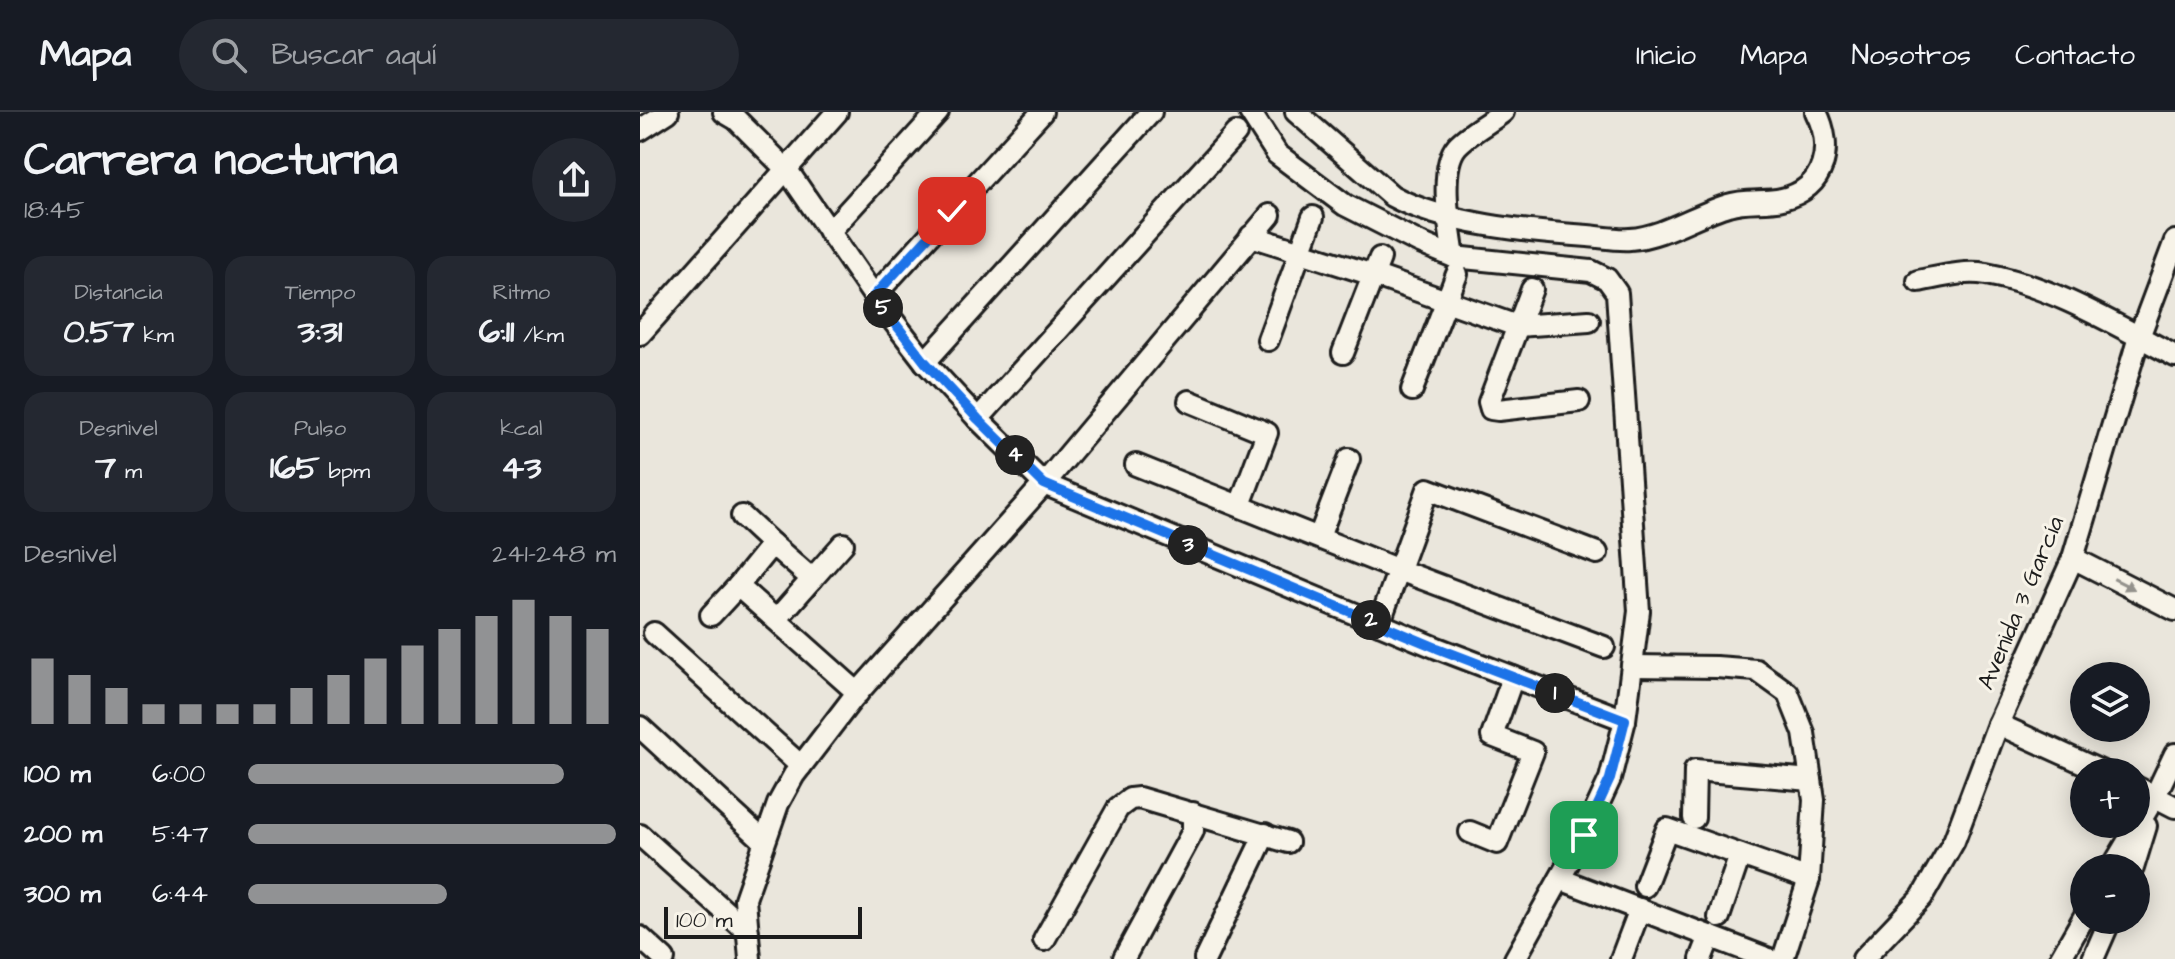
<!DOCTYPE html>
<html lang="es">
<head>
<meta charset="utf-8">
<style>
	body { margin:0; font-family:"Architects Daughter",sans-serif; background:#242831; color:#f1f3f6; height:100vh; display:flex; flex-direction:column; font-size:30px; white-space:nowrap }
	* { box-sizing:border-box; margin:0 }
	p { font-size:26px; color:#9ea1a6 }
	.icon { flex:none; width:44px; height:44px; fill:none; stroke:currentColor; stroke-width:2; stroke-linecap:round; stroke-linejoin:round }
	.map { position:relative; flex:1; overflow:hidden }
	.details { display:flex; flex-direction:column; background:#171b24; width:640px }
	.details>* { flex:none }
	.tools { position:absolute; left:1430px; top:550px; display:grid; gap:16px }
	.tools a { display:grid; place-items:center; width:80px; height:80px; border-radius:50%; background:#171b24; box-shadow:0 4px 20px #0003; font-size:40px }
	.scale { position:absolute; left:24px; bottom:20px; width:198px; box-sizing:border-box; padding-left:8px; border:4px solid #1c1c1c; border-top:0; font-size:22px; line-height:28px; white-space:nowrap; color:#1c1c1c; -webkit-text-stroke:6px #f7f3e8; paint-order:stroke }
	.pin { position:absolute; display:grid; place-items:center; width:68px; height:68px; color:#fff; margin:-34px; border-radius:16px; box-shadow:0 4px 12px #0006 }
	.km { position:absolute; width:40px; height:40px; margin:-20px; border-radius:50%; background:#222; color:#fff; font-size:22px; line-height:40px; text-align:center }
	.round { display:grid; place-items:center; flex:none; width:84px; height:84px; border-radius:42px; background:#242831 }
	.head { display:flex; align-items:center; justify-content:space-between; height:136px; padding:0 24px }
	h1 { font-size:44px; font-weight:700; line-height:60px }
	.metrics { display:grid; grid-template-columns:repeat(3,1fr); gap:12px; height:136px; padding:8px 24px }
	.metrics div { display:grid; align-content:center; border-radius:20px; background:#242831; text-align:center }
	.metrics b { font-size:34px; font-weight:700 }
	.metrics small { font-size:22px; font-weight:400 }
	.metrics p { font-size:22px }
	.chart { height:224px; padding:16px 24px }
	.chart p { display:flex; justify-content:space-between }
	.chart svg { width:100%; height:144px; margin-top:8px; stroke:#919294; stroke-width:6 }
	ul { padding:0 24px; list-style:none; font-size:26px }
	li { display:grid; grid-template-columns:128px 96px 1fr; align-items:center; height:60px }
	li i { height:20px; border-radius:10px; background:#919294 }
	header { display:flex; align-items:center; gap:48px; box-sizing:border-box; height:112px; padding:0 40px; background:#171b24; border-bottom:2px solid #363941 }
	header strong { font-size:38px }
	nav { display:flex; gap:44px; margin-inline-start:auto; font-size:28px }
	.search { width:560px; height:72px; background:#242831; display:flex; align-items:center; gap:20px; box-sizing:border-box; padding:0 28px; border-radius:44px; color:#9ea1a6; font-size:30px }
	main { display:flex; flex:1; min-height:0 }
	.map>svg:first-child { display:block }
</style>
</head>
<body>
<header>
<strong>Mapa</strong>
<div class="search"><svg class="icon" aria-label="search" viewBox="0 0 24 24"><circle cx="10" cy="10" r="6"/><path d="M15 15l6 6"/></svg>Buscar aquí</div>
<nav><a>Inicio</a><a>Mapa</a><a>Nosotros</a><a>Contacto</a></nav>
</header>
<main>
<section class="details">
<div class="head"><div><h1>Carrera nocturna</h1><p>18:45</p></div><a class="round"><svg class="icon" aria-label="share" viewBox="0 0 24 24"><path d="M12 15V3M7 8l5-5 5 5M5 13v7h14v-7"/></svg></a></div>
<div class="metrics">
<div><p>Distancia</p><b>0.57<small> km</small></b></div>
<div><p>Tiempo</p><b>3:31</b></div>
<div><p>Ritmo</p><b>6:11<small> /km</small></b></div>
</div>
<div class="metrics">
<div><p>Desnivel</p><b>7<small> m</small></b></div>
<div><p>Pulso</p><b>165<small> bpm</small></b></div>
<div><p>kcal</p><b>43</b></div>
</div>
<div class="chart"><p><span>Desnivel</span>241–248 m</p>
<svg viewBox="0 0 160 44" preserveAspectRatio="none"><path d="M5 44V24M15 44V29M25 44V33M35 44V38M45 44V38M55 44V38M65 44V38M75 44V33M85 44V29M95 44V24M105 44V20M115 44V15M125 44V11M135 44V6M145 44V11M155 44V15"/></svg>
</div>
<ul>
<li><b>100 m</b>6:00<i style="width:86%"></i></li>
<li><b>200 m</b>5:47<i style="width:100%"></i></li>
<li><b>300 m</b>6:44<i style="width:54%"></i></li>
</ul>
</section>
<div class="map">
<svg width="1535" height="847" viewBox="0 0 1535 847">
	<rect width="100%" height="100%" fill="#eae6dc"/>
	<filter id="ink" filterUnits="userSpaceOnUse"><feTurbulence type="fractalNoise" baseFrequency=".0125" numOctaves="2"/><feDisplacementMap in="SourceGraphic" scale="16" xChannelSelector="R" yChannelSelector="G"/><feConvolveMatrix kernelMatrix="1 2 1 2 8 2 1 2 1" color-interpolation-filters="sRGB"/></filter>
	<g filter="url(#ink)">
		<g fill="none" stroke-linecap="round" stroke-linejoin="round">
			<g stroke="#1c1c1c" stroke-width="26">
				<g id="minor">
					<polyline points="84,0 96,7 147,58 234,184 285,250 338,307 404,372 797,536 985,608"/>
					<polyline points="610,0 637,42 705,93 780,131 814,145 951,159 967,167 977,181 999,499 985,608 970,667 944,723 875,847"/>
					<path d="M656 0 752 84C803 112 889 120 948 124 961 125 977 128 990 127 1023 125 1057 102 1088 93 1105 87 1125 91 1142 87 1186 77 1194 35 1176 0"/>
					<polyline points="0,18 28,0"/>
					<polyline points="189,120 298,0"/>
					<polyline points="611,124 733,163 877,214 949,209"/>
					<path d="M814 145C810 118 798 56 817 34 829 21 849 11 863 0"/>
					<path d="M1278 169C1300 165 1324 158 1346 162 1412 174 1476 213 1535 244"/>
					<polyline points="892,177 849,290 851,297 858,298 939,289"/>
					<polyline points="234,184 402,0"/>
					<polyline points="0,222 197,0"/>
					<polyline points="628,228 673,105"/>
					<polyline points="703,241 740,146"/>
					<polyline points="285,250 511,0"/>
					<polyline points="772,278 817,162"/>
					<polyline points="549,289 627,321 600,393"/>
					<polyline points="338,307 596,21"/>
					<polyline points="496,353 759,458 964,535"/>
					<polyline points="102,404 132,432"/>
					<polyline points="679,425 709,347"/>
					<polyline points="1433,446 1535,498"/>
					<polyline points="172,467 203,432"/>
					<polyline points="71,503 98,474"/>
					<polyline points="136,508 172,467 132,432 98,474 218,581"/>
					<polyline points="739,512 788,377 957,441"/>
					<polyline points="14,521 161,654"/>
					<polyline points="992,554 1076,555 1116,558 1148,581 1164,621 1174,688 1169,767 1143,847"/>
					<polyline points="1358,612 1463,660"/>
					<polyline points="0,615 124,729"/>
					<polyline points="1496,675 1535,695"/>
					<polyline points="1054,706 1055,658 1171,668"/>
					<polyline points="830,720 857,731 893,640 852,624 873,565"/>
					<polyline points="0,723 108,820"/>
					<polyline points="1472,756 1515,684 1535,642"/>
					<polyline points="1493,756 1506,714"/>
					<polyline points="920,767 1129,847"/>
					<polyline points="1005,774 1027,717 1169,767"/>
					<polyline points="1079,805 1100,743"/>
					<polyline points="0,825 24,847"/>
					<polyline points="404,828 478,696 490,687 499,686 648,730"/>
					<polyline points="484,846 553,719 553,701"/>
					<polyline points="110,847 105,787 138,692 154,663 213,586 404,372 630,103"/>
					<polyline points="565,847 625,722"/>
					<polyline points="981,847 1000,797"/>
					<polyline points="1061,847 1070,824"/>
					<polyline points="1223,847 1282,785 1314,729 1358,612 1433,446 1499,225 1535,129"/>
					<polyline points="1420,847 1444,805"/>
					<polyline points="1453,847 1470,808"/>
				</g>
			</g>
			<use href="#minor" stroke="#f7f3e8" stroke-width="20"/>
		</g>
		<defs><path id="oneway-solid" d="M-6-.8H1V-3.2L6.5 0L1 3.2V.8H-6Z" transform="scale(2)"/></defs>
		<use fill="#94928c" href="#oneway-solid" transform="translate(1484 472) rotate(27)"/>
	</g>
	<g fill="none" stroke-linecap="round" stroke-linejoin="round" filter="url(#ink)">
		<g stroke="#fff" stroke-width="16">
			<polyline id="route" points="312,99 234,184 285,250 338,307 404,372 797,536 985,608 970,667 944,723"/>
		</g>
		<use href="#route" stroke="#1a73e8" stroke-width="10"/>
	</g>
	<g text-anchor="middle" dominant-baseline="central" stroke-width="6" stroke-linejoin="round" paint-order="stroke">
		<g font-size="24" fill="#1c1c1c" stroke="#f7f3e8">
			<text transform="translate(1381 491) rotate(-67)">Avenida 3 García</text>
		</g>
	</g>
</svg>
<div class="tools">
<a><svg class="icon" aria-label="layers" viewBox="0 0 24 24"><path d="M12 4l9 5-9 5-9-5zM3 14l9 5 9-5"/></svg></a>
<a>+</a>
<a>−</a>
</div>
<div class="scale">100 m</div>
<div class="pin" style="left:944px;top:723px;background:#1e9e55"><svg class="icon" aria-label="arrive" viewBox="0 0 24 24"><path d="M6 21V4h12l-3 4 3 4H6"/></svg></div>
<div class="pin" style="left:312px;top:99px;background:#d93025"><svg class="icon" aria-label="check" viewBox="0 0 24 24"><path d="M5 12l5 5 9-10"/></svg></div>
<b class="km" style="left:915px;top:581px">1</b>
<b class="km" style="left:731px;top:508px">2</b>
<b class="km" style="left:548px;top:433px">3</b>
<b class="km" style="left:375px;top:343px">4</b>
<b class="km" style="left:243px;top:196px">5</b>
</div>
</main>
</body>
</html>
